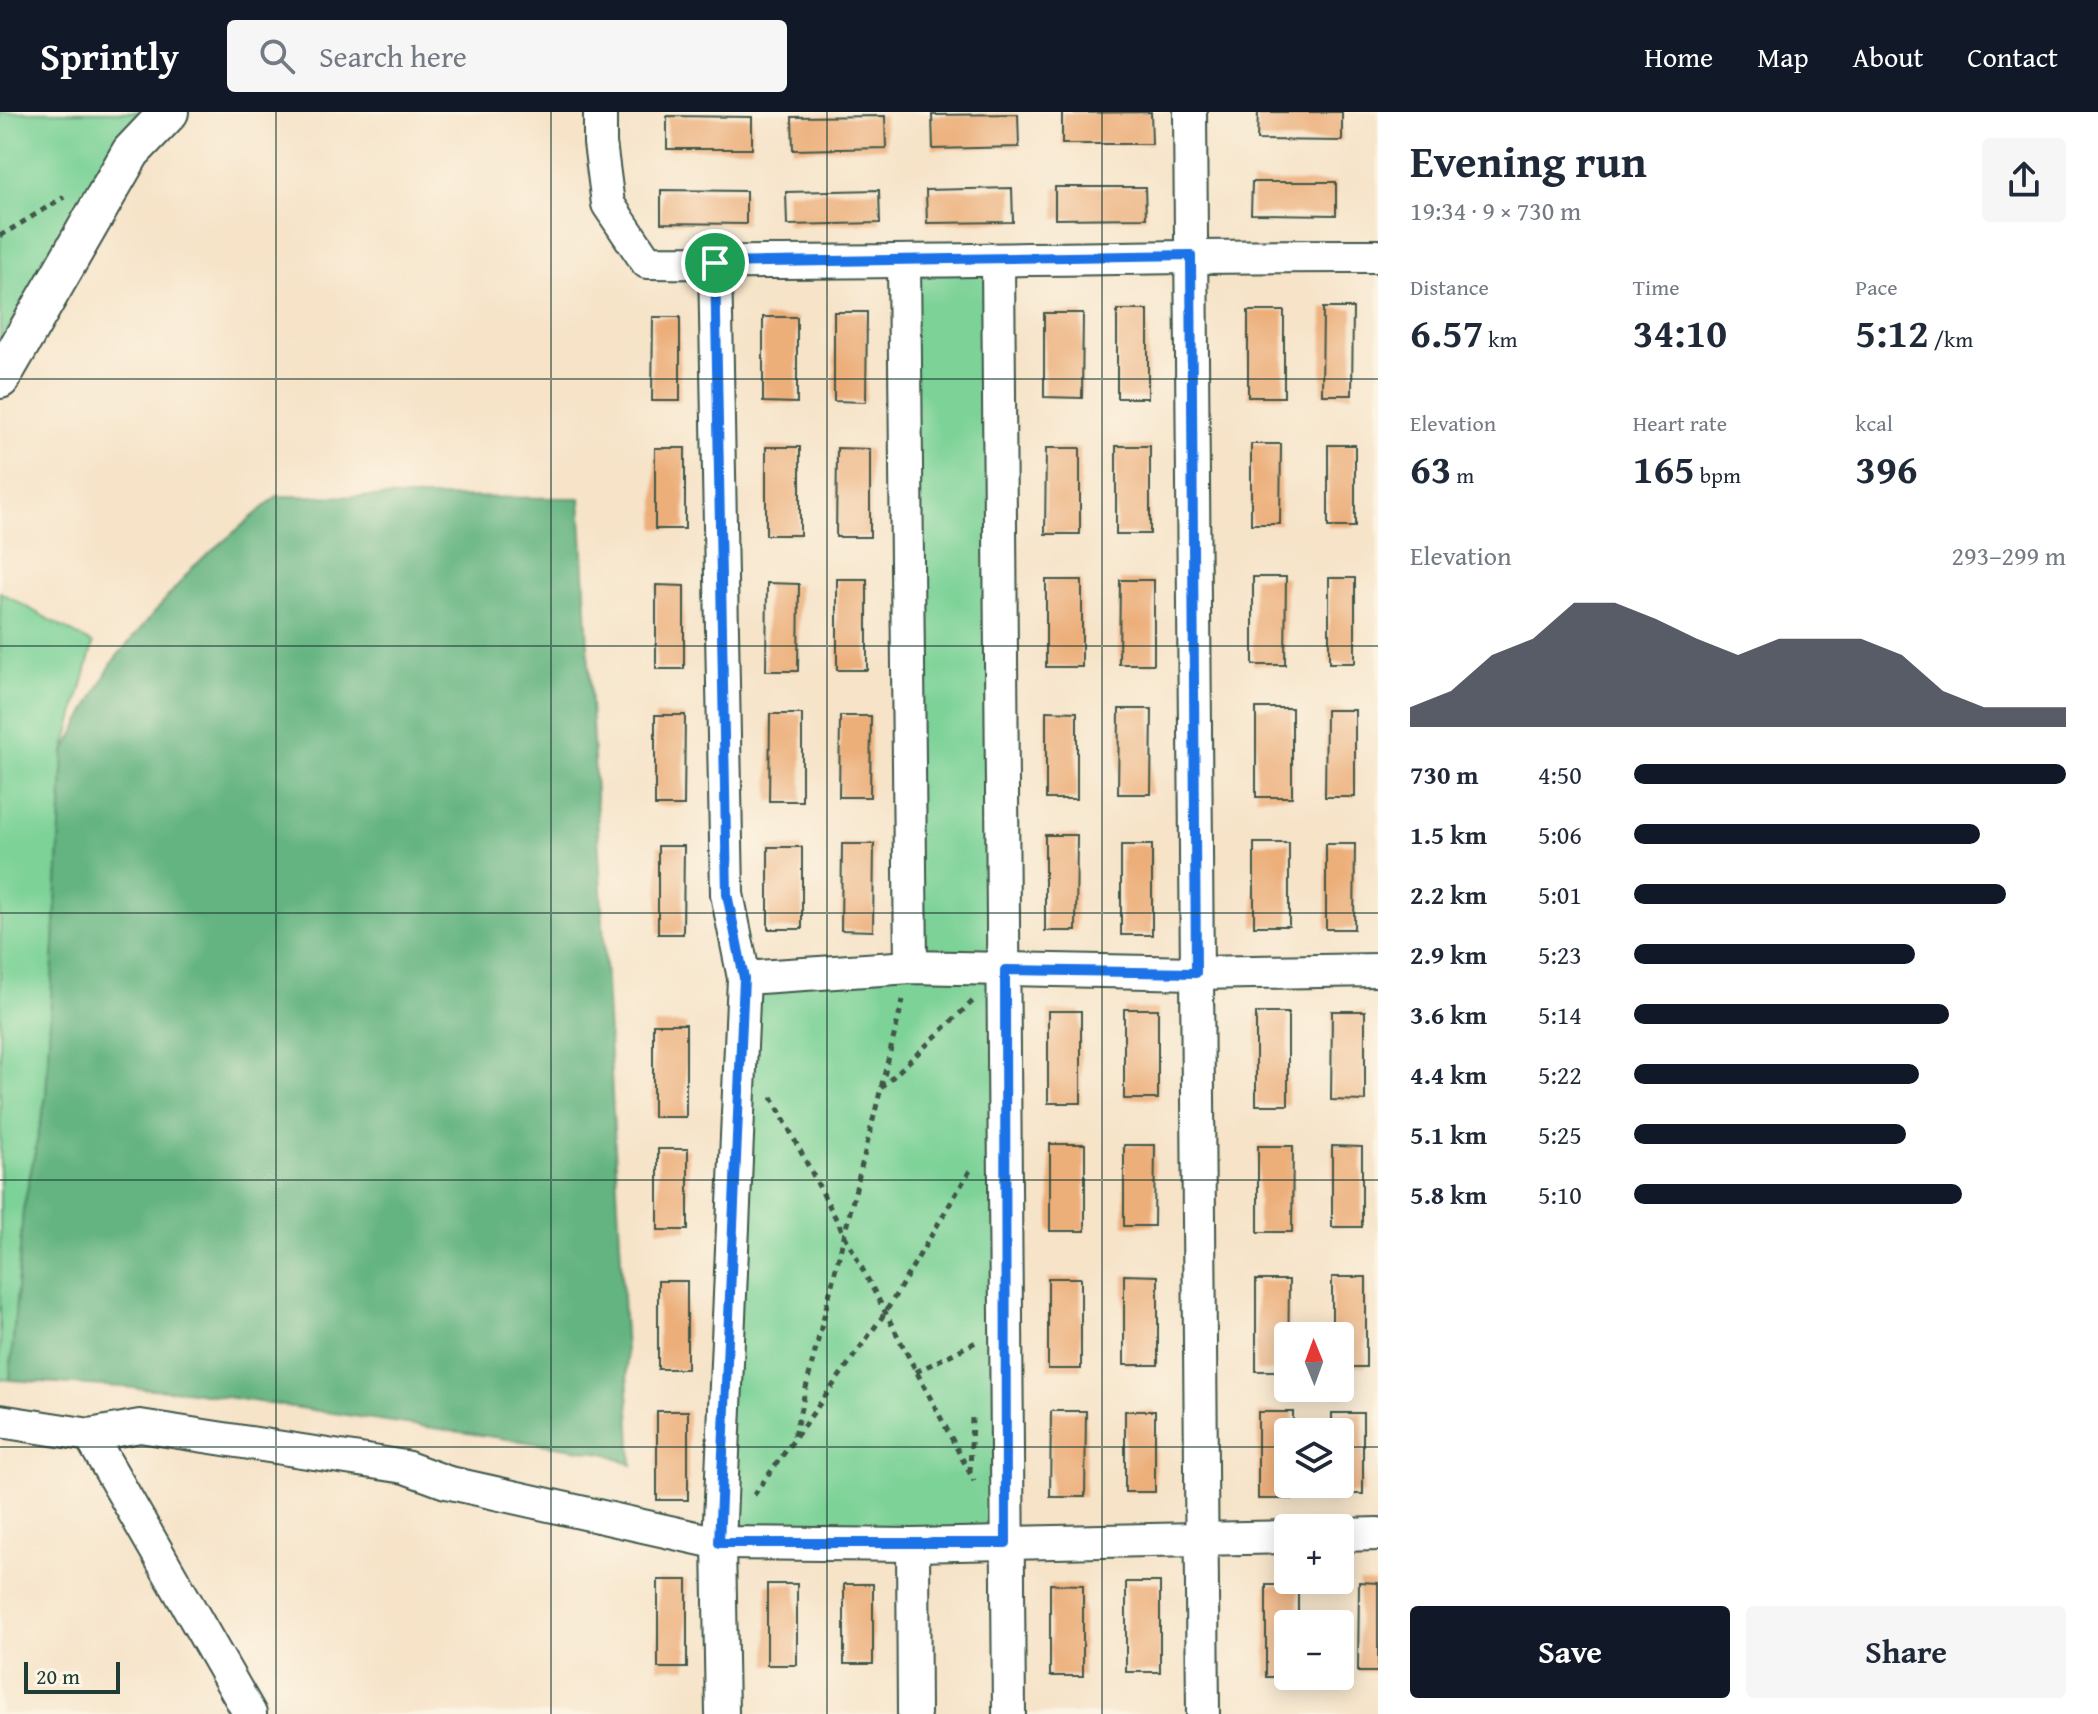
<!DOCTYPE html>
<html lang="en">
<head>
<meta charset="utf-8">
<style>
	body { margin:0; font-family:"Gentium Book Plus",serif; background:#f6f6f7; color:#1f2937; height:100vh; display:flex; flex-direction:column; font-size:30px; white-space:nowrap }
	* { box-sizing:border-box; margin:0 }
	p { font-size:26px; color:#747a83 }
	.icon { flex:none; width:44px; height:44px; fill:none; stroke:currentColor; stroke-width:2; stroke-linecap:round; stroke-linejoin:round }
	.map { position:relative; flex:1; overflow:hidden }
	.drawer { display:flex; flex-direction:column; background:#fff; width:720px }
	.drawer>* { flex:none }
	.needle { width:52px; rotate:359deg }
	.controls { position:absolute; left:1274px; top:1210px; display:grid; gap:16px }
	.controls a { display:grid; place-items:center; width:80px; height:80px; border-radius:8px; background:#fff; box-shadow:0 4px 20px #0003; font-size:40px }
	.scale { position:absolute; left:24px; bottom:20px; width:96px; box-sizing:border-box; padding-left:8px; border:4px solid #1f3d34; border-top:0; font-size:22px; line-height:28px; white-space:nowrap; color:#1f3d34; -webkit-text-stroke:6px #fcf5e5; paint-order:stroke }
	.pin { position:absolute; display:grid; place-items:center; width:68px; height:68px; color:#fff; margin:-34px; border:4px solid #fff; border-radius:50%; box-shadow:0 2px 8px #0007 }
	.round { display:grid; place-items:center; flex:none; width:84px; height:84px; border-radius:8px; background:#f6f6f7 }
	.summary { display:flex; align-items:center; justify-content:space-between; height:136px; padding:0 32px }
	h1 { font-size:44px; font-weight:700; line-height:60px }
	.figures { display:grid; grid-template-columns:repeat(3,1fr); gap:12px; height:136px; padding:8px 32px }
	.figures div { display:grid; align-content:center }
	.figures b { font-size:40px; font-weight:700 }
	.figures small { font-size:22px; font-weight:400 }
	.figures p { font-size:22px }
	.chart { height:224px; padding:16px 32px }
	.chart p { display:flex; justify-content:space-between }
	.chart svg { width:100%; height:144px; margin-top:8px; fill:#111827; opacity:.7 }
	.action { display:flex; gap:16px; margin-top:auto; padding:16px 32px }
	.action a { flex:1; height:92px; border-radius:8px; background:#111827; color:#fff; font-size:32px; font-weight:700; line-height:92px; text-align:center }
	.action a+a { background:#f6f6f7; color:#1f2937 }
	ul { padding:0 32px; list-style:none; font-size:26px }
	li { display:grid; grid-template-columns:128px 96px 1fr; align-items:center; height:60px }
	li i { height:20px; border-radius:10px; background:#111827 }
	header { display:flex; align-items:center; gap:48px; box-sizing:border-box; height:112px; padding:0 40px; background:#111827; color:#fff }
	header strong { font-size:38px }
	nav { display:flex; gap:44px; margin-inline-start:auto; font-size:28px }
	.search { width:560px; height:72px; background:#f6f6f7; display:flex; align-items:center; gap:20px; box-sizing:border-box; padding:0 28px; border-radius:8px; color:#747a83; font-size:30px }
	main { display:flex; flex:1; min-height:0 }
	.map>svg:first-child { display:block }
</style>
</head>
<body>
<header>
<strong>Sprintly</strong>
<div class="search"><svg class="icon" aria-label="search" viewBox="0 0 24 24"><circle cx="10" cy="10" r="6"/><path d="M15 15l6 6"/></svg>Search here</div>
<nav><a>Home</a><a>Map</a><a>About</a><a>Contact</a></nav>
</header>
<main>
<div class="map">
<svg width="1378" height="1602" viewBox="0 0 1378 1602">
	<rect width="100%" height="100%" fill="#fcf5e5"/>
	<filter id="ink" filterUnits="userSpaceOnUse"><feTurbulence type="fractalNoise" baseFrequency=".0125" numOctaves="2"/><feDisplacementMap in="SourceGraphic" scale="16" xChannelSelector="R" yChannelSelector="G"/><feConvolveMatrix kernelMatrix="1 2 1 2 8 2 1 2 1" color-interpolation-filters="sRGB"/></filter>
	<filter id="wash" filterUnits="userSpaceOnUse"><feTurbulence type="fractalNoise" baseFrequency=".006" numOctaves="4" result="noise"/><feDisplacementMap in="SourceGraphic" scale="32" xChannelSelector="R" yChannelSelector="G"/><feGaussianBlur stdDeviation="1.8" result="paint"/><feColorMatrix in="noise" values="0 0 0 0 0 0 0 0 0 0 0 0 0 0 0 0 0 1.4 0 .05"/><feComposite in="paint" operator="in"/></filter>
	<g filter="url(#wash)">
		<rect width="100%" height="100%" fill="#f6e3c8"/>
		<g fill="#7bd297" stroke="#4d8866" stroke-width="2">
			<polygon points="0,0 151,0 0,229"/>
			<polygon points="998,148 1006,1431 719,1431 744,866 911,855 904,150"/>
			<polygon points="0,480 93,532 64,640 46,985 23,1099 10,1268 0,1267"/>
		</g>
		<polygon fill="#64b480" stroke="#42785a" stroke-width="2" points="277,384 580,386 632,1353 608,1342 185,1279 10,1268 23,1099 46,985 64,640 113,549 193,455"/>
		<g id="blocks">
			<g fill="#ecaf7a">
				<polygon points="1151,0 1152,32 1062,32 1062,1"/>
				<polygon points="1258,0 1342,0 1342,29 1257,28"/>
				<polygon points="1018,2 1019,35 933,37 932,3"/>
				<polygon points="667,4 752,5 752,37 667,37"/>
				<polygon points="885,4 886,36 793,38 792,5"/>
				<polygon points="1252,70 1336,70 1336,103 1251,102"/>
				<polygon points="1055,75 1145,75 1146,106 1055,107"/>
				<polygon points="1012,76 1013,110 927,111 926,78"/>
				<polygon points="661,78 746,79 746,112 661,111"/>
				<polygon points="879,78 880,111 787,113 786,80"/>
				<polygon points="1323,196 1353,196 1352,283 1322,283"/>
				<rect x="1117" y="198" width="31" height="88"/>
				<rect x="1248" y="199" width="36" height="86"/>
				<polygon points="834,200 867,200 866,290 834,289"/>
				<polygon points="1044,201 1083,201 1082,286 1044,285"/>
				<polygon points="653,205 680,205 680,289 652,289"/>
				<polygon points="763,205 797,205 797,291 763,290"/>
				<polygon points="1251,332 1281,332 1280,412 1251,412"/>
				<rect x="1328" y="333" width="27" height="82"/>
				<rect x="1116" y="334" width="34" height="88"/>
				<rect x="766" y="335" width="34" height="88"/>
				<rect x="655" y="336" width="30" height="81"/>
				<polygon points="837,336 870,337 870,425 836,425"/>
				<polygon points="1046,336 1080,336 1080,422 1045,422"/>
				<polygon points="1253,465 1286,465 1285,553 1253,553"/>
				<rect x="1329" y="466" width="26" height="85"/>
				<rect x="837" y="467" width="30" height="91"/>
				<rect x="1046" y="468" width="36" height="87"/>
				<polygon points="1120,468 1154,468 1154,552 1119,552"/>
				<polygon points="767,471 799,472 798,559 766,559"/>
				<polygon points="656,473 684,474 684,557 656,557"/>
				<rect x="1256" y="596" width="36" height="89"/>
				<polygon points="1119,597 1152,597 1151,682 1118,682"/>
				<polygon points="1326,598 1355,598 1355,685 1325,685"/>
				<polygon points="1046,599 1077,600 1077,687 1046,687"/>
				<polygon points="770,602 802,602 802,689 769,689"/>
				<polygon points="655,603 685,603 684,694 655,694"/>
				<polygon points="840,604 871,604 870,685 839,685"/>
				<polygon points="1045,723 1077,723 1076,819 1045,819"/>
				<rect x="1254" y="731" width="35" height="83"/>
				<polygon points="842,732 874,732 873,819 841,818"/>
				<polygon points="1326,732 1355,732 1354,817 1326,817"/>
				<rect x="1121" y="733" width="31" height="90"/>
				<polygon points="658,734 684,734 683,822 658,822"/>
				<rect x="768" y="735" width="34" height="82"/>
				<rect x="1124" y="897" width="34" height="90"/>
				<rect x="1048" y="899" width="33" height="92"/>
				<polygon points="1332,899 1365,899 1365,989 1331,988"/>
				<rect x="1256" y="901" width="32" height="92"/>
				<rect x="653" y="912" width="33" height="93"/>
				<rect x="1050" y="1032" width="35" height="87"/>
				<polygon points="1124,1033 1155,1033 1154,1114 1124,1114"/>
				<polygon points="1258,1034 1293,1034 1292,1120 1258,1120"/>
				<polygon points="1332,1034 1362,1035 1362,1115 1332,1115"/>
				<rect x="658" y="1037" width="30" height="81"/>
				<polygon points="1124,1163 1158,1164 1158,1253 1124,1253"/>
				<polygon points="1332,1165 1366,1165 1366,1255 1340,1255 1340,1224 1332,1224"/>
				<rect x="1048" y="1166" width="33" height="91"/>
				<polygon points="1256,1168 1289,1168 1288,1259 1256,1259"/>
				<rect x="658" y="1169" width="29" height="88"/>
				<rect x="657" y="1299" width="31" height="89"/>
				<polygon points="1051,1299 1086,1299 1085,1385 1050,1385"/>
				<rect x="1125" y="1299" width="30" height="81"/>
				<polygon points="1258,1300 1293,1300 1293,1320 1288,1320 1288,1372 1293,1372 1293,1387 1258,1387"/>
				<polygon points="1332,1301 1363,1301 1363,1382 1332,1382 1332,1372 1340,1372 1340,1320 1332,1320"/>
				<rect x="658" y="1468" width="29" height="88"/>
				<rect x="1126" y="1470" width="34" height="90"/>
				<polygon points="1359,1470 1378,1471 1378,1560 1358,1560"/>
				<rect x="767" y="1472" width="30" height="81"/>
				<rect x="844" y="1472" width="29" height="80"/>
				<polygon points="1050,1472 1083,1473 1083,1564 1050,1564"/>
				<polygon points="1266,1473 1298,1473 1298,1512 1288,1512 1288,1565 1266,1565"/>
			</g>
		</g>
	</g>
	<g filter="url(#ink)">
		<use href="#blocks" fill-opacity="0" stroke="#3f564a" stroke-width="2"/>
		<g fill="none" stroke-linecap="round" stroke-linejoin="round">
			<g stroke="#3f564a" stroke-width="36">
				<g id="minor">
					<path d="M600 0V31L608 92 647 150C890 152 1134 143 1378 144"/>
					<polyline points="1190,0 1203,1602"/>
					<polyline points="998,148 1009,1602"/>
					<polyline points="904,150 911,855"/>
					<polyline points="715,151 727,782 744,866 719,1431 722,1602"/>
					<polyline points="744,866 911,855 1196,861 1378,858"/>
					<polyline points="0,1309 90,1323"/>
					<polyline points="1340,1423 1378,1422"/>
					<polyline points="913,1433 914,1602"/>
					<polyline points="250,1602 90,1323 140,1314 405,1355 446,1370 719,1431 913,1433 1288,1425"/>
				</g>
			</g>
			<g stroke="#3f564a" stroke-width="42">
				<polyline id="tertiary" points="0,267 131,40 169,0"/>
			</g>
			<g stroke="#3f564a" stroke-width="5" stroke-dasharray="6 6" stroke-linecap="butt">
				<polyline points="0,124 64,85"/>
				<polyline points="881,976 973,889"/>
				<polyline points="772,985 974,1369"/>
				<polyline points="916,1260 976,1230"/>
				<polyline points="794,1324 903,888"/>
				<polyline points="970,1360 972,1306"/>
				<polyline points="754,1383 885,1201 972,1055"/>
			</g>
			<use href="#minor" stroke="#fff" stroke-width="32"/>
			<use href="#tertiary" stroke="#fff" stroke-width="38"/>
		</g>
	</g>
	<g fill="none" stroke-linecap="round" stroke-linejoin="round" filter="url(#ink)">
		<g stroke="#fff" stroke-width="16">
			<polygon id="route" points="1191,143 1196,861 1005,858 1006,1431 719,1431 744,866 727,782 715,151"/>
		</g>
		<use href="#route" stroke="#1a73e8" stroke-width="10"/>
	</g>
	<path fill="none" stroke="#1f3d34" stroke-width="2" stroke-opacity="0.55" d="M276 0V1602M551 0V1602M827 0V1602M1102 0V1602M0 267H1378M0 534H1378M0 801H1378M0 1068H1378M0 1335H1288M1340 1335H1378"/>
</svg>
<div class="controls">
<a><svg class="needle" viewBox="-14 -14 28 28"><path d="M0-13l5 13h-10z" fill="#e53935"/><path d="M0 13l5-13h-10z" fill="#747a83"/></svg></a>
<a><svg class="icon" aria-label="layers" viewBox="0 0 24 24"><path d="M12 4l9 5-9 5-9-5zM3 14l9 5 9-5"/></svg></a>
<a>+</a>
<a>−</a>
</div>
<div class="scale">20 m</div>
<div class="pin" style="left:715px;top:151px;background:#1e9e55"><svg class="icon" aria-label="arrive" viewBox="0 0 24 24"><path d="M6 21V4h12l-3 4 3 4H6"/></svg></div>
</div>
<section class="drawer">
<div class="summary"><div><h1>Evening run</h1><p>19:34 · 9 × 730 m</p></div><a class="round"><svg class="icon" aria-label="share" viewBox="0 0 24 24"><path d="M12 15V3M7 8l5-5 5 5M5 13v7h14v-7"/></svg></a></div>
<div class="figures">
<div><p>Distance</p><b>6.57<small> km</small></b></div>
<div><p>Time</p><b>34:10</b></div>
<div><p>Pace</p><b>5:12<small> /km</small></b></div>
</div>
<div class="figures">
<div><p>Elevation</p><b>63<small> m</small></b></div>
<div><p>Heart rate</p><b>165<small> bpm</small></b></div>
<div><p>kcal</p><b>396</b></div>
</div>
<div class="chart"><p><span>Elevation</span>293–299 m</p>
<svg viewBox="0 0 160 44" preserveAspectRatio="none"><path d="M0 44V38L10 33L20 22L30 17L40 6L50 6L60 11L70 17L80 22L90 17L100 17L110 17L120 22L130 33L140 38L150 38L160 38V44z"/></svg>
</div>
<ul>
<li><b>730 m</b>4:50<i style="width:100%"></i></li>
<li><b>1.5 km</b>5:06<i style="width:80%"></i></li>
<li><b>2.2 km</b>5:01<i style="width:86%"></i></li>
<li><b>2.9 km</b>5:23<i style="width:65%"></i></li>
<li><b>3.6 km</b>5:14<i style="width:73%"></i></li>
<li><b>4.4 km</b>5:22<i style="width:66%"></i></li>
<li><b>5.1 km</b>5:25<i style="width:63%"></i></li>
<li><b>5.8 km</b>5:10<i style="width:76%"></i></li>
</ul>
<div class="action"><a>Save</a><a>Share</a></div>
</section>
</main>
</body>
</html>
